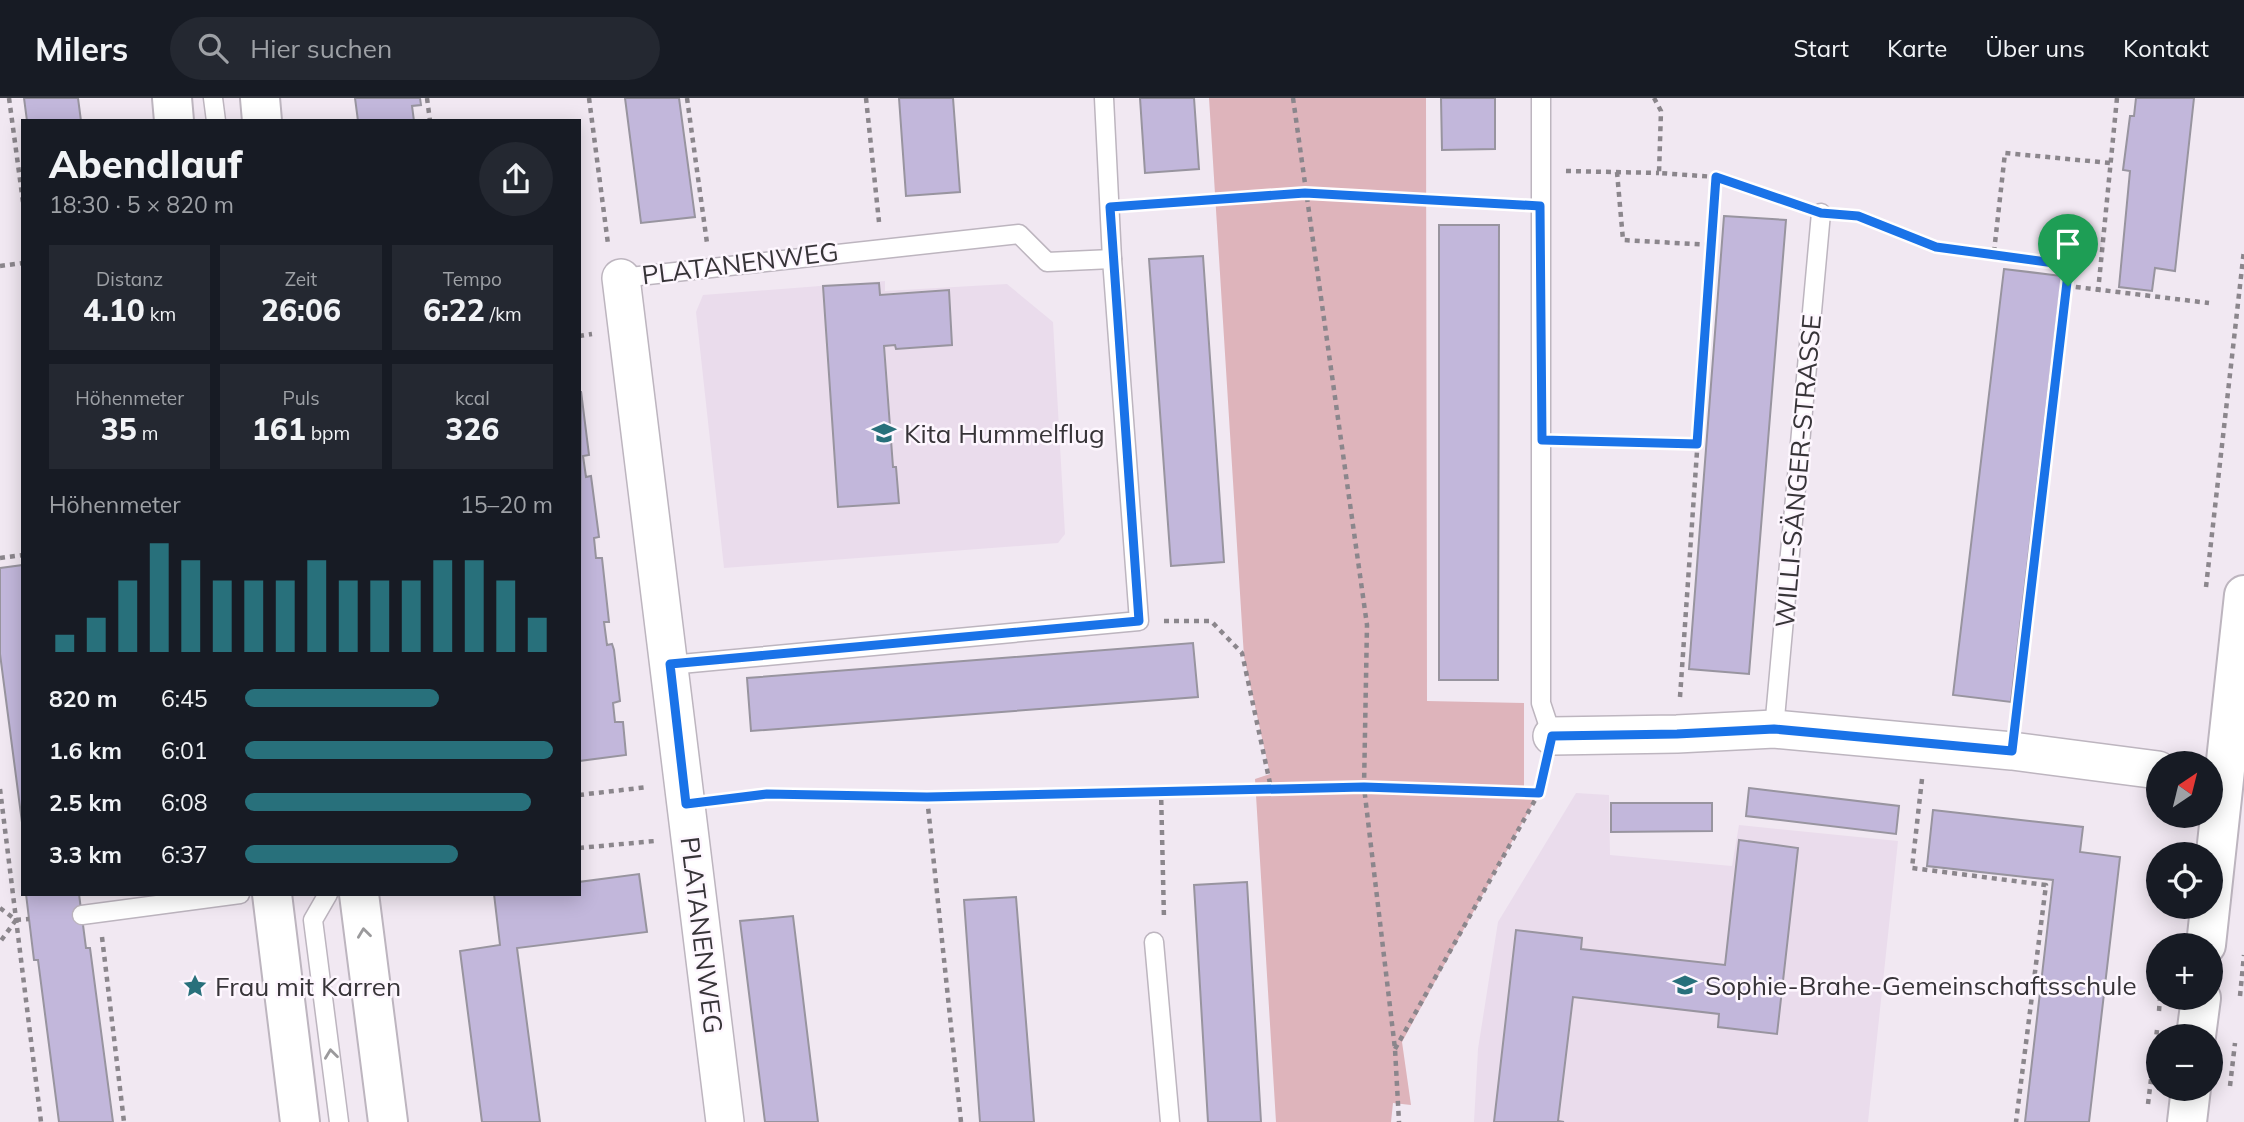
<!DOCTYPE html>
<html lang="de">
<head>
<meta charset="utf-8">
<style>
	body { margin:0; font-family:Mulish,sans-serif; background:#242831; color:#f1f3f6; height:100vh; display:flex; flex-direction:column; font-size:26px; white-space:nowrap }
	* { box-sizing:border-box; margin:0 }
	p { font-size:23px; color:#9ea1a6 }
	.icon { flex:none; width:38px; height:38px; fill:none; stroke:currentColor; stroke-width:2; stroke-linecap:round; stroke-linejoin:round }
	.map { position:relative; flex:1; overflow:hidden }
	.drawer { position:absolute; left:21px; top:21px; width:560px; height:777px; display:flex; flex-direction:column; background:#171b24; border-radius:0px; box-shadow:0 4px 18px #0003 }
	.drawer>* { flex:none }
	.needle { width:46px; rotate:35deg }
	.fabs { position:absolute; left:2146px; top:653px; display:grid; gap:14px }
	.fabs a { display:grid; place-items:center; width:77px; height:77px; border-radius:50%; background:#171b24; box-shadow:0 4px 18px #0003; font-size:35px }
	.pin { position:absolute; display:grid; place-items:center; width:60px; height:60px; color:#fff; margin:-72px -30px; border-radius:50% 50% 50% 0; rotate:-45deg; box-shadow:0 0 7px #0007 }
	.pin .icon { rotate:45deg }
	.round { display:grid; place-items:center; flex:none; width:74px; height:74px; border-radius:37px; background:#242831 }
	.head { display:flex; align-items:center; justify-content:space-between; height:119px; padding:0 28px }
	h1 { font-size:38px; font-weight:800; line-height:52px }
	.metrics { display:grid; grid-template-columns:repeat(3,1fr); gap:10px; height:119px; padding:7px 28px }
	.metrics div { display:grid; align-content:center; border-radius:0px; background:#242831; text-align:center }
	.metrics b { font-size:30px; font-weight:800 }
	.metrics small { font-size:19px; font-weight:400 }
	.metrics p { font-size:19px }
	.chart { height:196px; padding:14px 28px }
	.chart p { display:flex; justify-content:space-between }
	.chart svg { width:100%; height:126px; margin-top:7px; stroke:#28707b; stroke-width:6 }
	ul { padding:0 28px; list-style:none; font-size:23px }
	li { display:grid; grid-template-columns:112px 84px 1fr; align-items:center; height:52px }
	li i { height:18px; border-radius:9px; background:#28707b }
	header { display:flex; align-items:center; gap:42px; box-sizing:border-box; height:98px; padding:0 35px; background:#171b24; border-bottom:2px solid #363941 }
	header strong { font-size:33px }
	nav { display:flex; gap:38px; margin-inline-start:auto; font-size:24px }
	.search { width:490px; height:63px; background:#242831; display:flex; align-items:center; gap:18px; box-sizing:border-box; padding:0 24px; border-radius:38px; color:#9ea1a6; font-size:26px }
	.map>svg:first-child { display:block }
</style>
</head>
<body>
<header>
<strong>Milers</strong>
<div class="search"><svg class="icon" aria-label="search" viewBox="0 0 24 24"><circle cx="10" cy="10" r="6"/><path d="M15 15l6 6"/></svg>Hier suchen</div>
<nav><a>Start</a><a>Karte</a><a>Über uns</a><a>Kontakt</a></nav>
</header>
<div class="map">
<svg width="2244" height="1024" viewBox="0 0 2244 1024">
	<rect width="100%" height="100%" fill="#f1e8f2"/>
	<g fill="#eadcec">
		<polygon points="885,183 885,193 1007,186 1053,224 1065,436 1058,445 724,470 696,214 703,197"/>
		<polygon points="1576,695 1609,697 1610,757 1732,768 1739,727 1898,743 1868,1024 1474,1024 1478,951 1498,824"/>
	</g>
	<polygon fill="#deb4bb" points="1209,0 1426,0 1427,603 1524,605 1524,697 1537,698 1402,944 1411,1007 1393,1005 1391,1024 1276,1024 1255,681 1270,676 1244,559"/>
	<g fill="#c2b7db" stroke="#98949f" stroke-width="2">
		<polygon points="24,0 78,0 81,23 27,23"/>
		<polygon points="355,0 420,0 421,7 412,8 414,23 358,23"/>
		<polygon points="625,0 679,0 695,119 641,125"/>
		<polygon points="899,0 953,0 960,94 906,98"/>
		<polygon points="1140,0 1194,0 1199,71 1145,75"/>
		<polygon points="1441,0 1495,0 1495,51 1442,52"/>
		<polygon points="2136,0 2194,0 2175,173 2155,170 2152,193 2119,189 2130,73 2123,72 2130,18 2134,18"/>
		<polygon points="1724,118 1786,122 1749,576 1689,571"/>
		<polygon points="1439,127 1499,127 1498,582 1439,582"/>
		<polygon points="1203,158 1224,464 1171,468 1149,161"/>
		<polygon points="2004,171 2062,178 2011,604 1953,597"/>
		<polygon points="879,185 880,197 949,192 952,247 896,251 895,247 884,248 893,369 896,369 899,405 838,409 823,188"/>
		<polygon points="581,293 589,357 583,358 586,379 591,378 599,439 594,440 596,460 602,460 609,524 604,524 607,547 612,546 614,552 620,603 613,605 615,624 623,624 626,657 579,663"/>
		<polygon points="23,467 23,732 0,556 0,470"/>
		<polygon points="1193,545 1198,599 751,633 747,580"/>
		<polygon points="1749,690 1899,708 1896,736 1746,718"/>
		<polygon points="1611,705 1712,705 1712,733 1611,734"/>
		<polygon points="1933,712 2083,729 2080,754 2120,759 2089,1024 2025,1024 2053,782 1927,768"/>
		<polygon points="1739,742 1798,750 1777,936 1718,929 1719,916 1573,899 1558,1023 1564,1024 1494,1024 1516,832 1582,840 1581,851 1725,867"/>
		<polygon points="639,776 647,834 517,850 540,1024 482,1024 460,853 500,847 494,796 579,796 579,784"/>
		<polygon points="1247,784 1261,1024 1208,1024 1194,787"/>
		<polygon points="26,796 79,796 86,850 90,850 113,1024 59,1024 38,862 34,862"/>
		<polygon points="1016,799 1034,1024 980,1024 964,802"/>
		<polygon points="793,818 818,1024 765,1024 740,823"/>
	</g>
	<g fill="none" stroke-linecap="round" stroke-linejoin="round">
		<g stroke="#bdb5bf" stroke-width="21">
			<g id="service">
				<polyline points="213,0 216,23"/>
				<polyline points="1541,0 1541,605 1552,638"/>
				<polyline points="621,180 1019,136 1047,164 1112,161"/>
				<polyline points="670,567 1139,523 1112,161 1104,0"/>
				<polyline points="1774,631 1821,115"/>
				<polyline points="328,796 313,822 339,1024"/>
				<polyline points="82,817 240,796"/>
				<polyline points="1154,844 1170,1024"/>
			</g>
		</g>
		<g stroke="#bdb5bf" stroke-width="40">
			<g id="minor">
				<polyline points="621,180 725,1024"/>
				<polyline points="1552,638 1677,636 1774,631 2012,653 2158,672"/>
			</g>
		</g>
		<g stroke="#bdb5bf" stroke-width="42">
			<g id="tertiary">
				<polyline points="2206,847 2244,497"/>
				<polyline points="2196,938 2201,900"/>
				<polyline points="2187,1024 2191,990"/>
			</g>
		</g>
		<g stroke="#bdb5bf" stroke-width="42">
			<g id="primary">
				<polyline points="172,0 174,23"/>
				<polyline points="260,0 262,23"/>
				<polyline points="272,796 300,1024"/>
				<polyline points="359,796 388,1024"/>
			</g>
		</g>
		<g stroke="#8b868c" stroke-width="4.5" stroke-dasharray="5 5" stroke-linecap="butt">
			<polyline points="9,0 23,104"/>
			<polyline points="427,0 430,23"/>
			<polyline points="589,0 608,146"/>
			<polyline points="687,0 707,145"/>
			<polyline points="866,0 879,124"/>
			<polyline points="1293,0 1367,527 1364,689 1395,951 1399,1024"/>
			<polyline points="1654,0 1661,13 1659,75 1716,79 1796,106"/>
			<polyline points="1566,73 1659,75"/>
			<polyline points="1617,74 1623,142 1711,147"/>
			<polyline points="1135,107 1305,95 1514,107"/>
			<polyline points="1845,117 1858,118 1936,149 2069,167 2068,188 2209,205"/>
			<polyline points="1994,154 2005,55 2110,65"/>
			<polyline points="0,168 23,165"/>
			<polyline points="2098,194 2117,0"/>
			<polyline points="579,238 592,236"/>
			<polyline points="1565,342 1697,346"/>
			<polyline points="0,460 23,457"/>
			<polyline points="2206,489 2244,152"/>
			<polyline points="1164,523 1211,523 1242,555 1271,690"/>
			<polyline points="1680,599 1716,79"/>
			<polyline points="2016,618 2068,188"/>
			<polyline points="1922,681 1912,770 2046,787 2016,1024"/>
			<polyline points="0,691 41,1024"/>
			<polyline points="1161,692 1164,821"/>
			<polyline points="579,697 648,689"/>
			<polyline points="722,702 767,697 927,699"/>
			<polyline points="579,750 655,743"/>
			<polyline points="0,810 16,822 0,844"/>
			<polyline points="16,822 29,821"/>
			<polyline points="102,839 124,1024"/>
			<polyline points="2240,898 2244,857"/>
			<polyline points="2159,913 2160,900"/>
			<polyline points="1395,951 1539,695 1544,673"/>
			<polyline points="2230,988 2235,945"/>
			<polyline points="2148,1006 2157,932"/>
			<polyline points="961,1024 927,699 1364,689 1539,695"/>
		</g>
		<use href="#service" stroke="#fff" stroke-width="18"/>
		<use href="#minor" stroke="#fff" stroke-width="37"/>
		<use href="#tertiary" stroke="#fff" stroke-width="38"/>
		<use href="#primary" stroke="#fff" stroke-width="38"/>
	</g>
	<defs><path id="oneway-chevron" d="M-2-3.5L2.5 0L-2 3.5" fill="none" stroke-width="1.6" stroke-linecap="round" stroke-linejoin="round" transform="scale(1.75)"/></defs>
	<g stroke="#9b9a9c">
		<use href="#oneway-chevron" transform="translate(364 835) rotate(-97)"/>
		<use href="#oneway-chevron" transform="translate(331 956) rotate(-97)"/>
	</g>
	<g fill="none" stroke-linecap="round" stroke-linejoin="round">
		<g stroke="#fff" stroke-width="14">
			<polygon id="route" points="1716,79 1821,115 1858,118 1936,149 2069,167 2012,653 1774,631 1677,636 1552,638 1539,695 1364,689 927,699 767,696 686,706 670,566 1139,523 1110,109 1305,95 1540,108 1542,342 1697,346"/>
		</g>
		<use href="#route" stroke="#1a73e8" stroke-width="9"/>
	</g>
	<defs>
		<g id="school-bare" transform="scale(1.89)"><path d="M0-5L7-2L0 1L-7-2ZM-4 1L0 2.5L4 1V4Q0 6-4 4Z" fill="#28707b" stroke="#fdf6fe" stroke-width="2.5" paint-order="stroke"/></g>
		<g id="sight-bare" transform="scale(1.89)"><path d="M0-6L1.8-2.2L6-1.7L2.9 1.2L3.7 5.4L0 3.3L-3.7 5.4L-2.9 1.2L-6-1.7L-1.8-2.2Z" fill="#28707b" stroke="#fdf6fe" stroke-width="2.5" paint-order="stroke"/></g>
	</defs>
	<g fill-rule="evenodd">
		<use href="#school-bare" x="884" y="335"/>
		<use href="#school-bare" x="1685" y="887"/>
		<use href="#sight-bare" x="195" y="888"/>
	</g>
	<g text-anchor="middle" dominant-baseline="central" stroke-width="5" stroke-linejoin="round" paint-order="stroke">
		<g font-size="26" fill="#373438" stroke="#fdf6fe">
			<text transform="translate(740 165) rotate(-7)">PLATANENWEG</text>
			<text transform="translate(1798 373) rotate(-85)">WILLI-SÄNGER-STRASSE</text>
			<text transform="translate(702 837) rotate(83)">PLATANENWEG</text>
		</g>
		<g font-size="26" fill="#373438" stroke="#fdf6fe" text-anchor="start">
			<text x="904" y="335">Kita Hummelflug</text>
			<text x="1705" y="887">Sophie-Brahe-Gemeinschaftsschule</text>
			<text x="215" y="888">Frau mit Karren</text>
		</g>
	</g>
</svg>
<div class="fabs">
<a><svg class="needle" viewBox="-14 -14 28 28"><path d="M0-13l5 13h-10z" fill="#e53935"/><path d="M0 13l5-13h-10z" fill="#9ea1a6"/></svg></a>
<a><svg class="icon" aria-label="locate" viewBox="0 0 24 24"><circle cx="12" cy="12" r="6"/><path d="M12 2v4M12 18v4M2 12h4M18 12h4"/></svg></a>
<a>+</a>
<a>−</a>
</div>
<div class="pin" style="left:2068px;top:188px;background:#1e9e55"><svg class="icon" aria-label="arrive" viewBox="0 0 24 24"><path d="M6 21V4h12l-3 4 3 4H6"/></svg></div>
<section class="drawer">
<div class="head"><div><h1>Abendlauf</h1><p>18:30 · 5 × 820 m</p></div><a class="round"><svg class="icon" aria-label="share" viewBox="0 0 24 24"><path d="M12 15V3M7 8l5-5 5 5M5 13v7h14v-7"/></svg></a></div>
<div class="metrics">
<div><p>Distanz</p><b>4.10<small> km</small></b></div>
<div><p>Zeit</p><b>26:06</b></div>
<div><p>Tempo</p><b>6:22<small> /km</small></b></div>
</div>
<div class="metrics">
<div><p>Höhenmeter</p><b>35<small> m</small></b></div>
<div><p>Puls</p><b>161<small> bpm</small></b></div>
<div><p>kcal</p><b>326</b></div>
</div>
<div class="chart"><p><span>Höhenmeter</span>15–20 m</p>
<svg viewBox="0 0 160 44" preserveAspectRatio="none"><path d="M5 44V38M15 44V32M25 44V19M35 44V6M45 44V12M55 44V19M65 44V19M75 44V19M85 44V12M95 44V19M105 44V19M115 44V19M125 44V12M135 44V12M145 44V19M155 44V32"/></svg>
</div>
<ul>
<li><b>820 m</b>6:45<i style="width:63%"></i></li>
<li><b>1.6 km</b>6:01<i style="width:100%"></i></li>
<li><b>2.5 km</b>6:08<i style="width:93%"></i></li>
<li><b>3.3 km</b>6:37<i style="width:69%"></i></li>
</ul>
</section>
</div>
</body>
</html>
